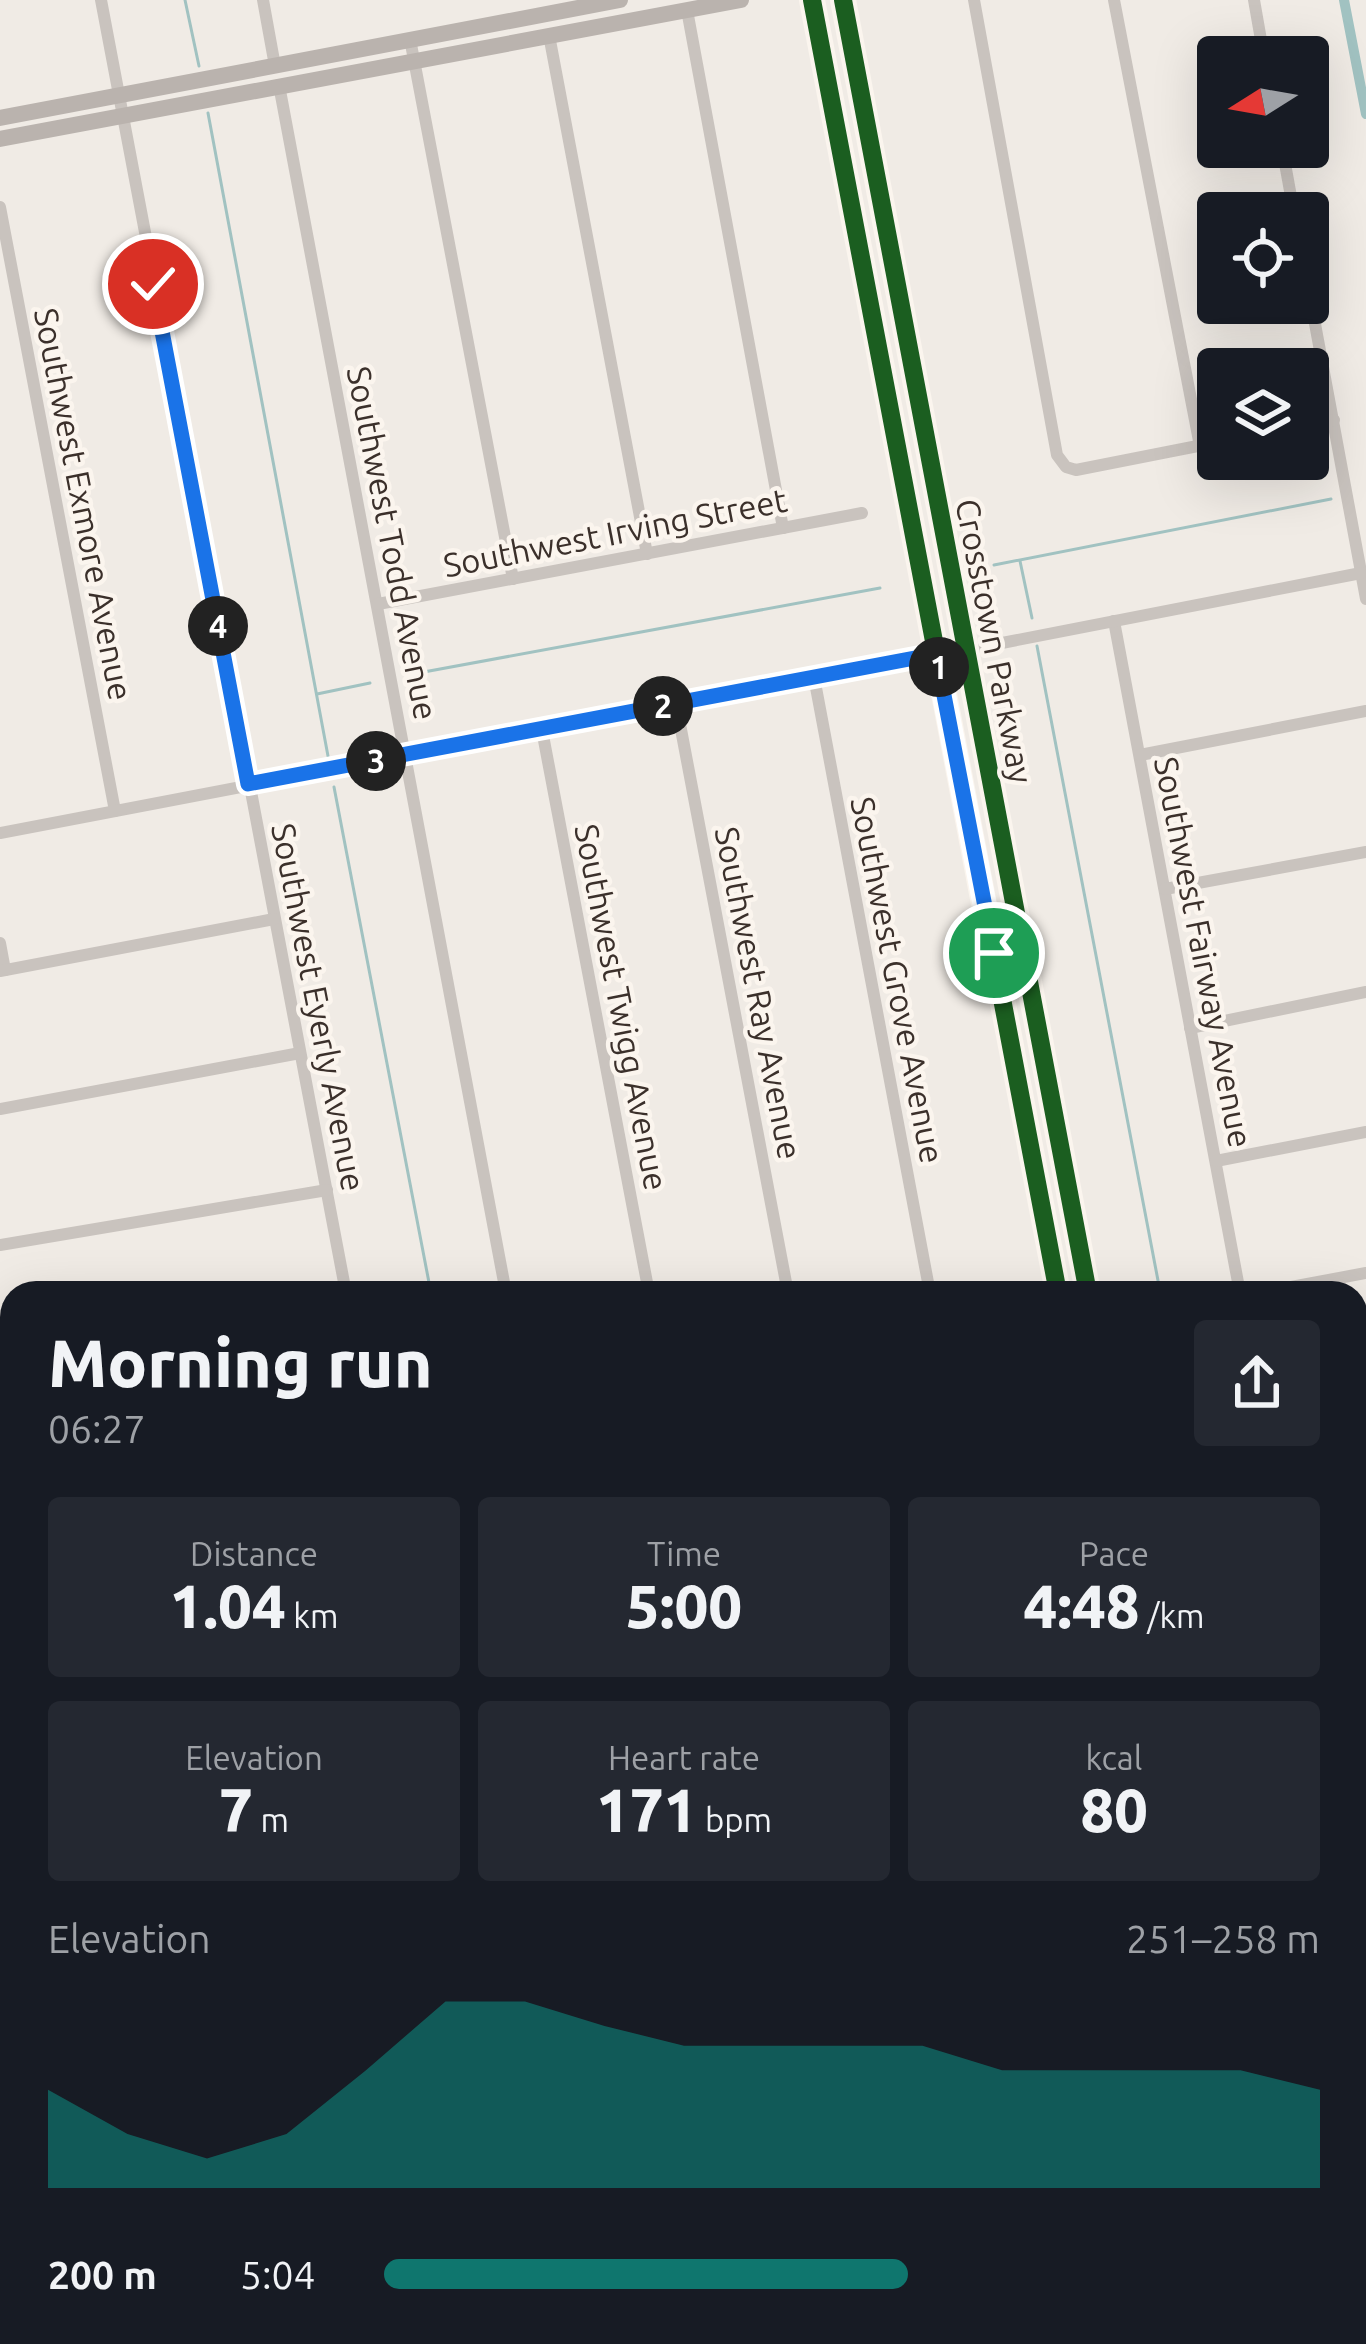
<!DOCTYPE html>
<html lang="en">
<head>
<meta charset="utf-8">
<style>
	body { margin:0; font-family:Ubuntu,sans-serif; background:#242831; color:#f1f3f6; height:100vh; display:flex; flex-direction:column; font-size:45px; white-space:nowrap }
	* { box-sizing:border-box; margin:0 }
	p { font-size:39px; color:#9ea1a6 }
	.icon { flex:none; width:66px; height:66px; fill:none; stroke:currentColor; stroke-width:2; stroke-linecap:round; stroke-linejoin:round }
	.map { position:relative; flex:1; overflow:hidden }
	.panel { position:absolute; left:0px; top:1281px; width:1368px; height:1065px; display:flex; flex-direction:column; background:#171b24; border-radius:36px 36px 0 0; box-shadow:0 12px 48px #0002 }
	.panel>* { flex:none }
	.needle { width:78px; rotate:259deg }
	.controls { position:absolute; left:1197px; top:36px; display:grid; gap:24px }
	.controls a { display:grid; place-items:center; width:132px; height:132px; border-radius:12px; background:#171b24; box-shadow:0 12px 48px #0002; font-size:60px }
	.pin { position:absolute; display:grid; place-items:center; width:102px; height:102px; color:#fff; margin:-51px; border:6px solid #fff; border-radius:50%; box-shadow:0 3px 12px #0007 }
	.km { position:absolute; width:60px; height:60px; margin:-30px; border-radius:50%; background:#222; color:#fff; font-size:33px; line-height:60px; text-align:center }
	.round { display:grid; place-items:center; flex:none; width:126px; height:126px; border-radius:12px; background:#242831 }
	.headline { display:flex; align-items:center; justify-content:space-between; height:204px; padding:0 48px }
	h1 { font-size:66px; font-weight:800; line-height:90px }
	.metrics { display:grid; grid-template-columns:repeat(3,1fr); gap:18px; height:204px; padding:12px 48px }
	.metrics div { display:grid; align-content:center; border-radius:12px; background:#242831; text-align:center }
	.metrics b { font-size:60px; font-weight:800 }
	.metrics small { font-size:33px; font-weight:400 }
	.metrics p { font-size:33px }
	.chart { height:336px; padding:24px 48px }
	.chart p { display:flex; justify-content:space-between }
	.chart svg { width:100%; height:216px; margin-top:12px; fill:#0f766e; opacity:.7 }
	ul { padding:0 48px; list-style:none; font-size:39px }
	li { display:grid; grid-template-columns:192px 144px 1fr; align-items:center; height:90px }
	li i { height:30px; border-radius:15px; background:#0f766e }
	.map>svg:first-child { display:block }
</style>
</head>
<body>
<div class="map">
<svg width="1366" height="2344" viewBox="0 0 1366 2344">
	<rect width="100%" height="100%" fill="#f0ebe5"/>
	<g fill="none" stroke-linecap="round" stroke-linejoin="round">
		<g stroke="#a1c2c1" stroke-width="3">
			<polyline points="185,0 199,66"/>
			<polyline points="208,113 328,756"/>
			<polyline points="1020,561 1032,618"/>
			<polyline points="994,565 1331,499"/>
			<polyline points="1037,646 1160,1291"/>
			<polyline points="413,674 880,588"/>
			<polyline points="317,694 370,683"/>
			<polyline points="334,787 431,1293"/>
			<polyline points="1359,1351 1366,1349"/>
			<polyline points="628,2334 630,2344"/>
		</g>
		<polyline stroke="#a1c2c1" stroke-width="10" points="1344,0 1366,114"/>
		<g stroke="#c9c3be" stroke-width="12">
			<polyline points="101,0 346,1293"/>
			<polyline points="263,0 275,66"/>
			<polyline points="974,0 1057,455 1066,467 1076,470 1218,442"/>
			<polyline points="1114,0 1200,446"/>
			<polyline points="1254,0 1264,57"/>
			<polyline points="687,10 783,528"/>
			<polyline points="549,35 647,554"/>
			<polyline points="410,39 513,579"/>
			<polyline points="279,85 506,1293"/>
			<polyline points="1282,147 1294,213"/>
			<polyline points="0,207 115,811"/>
			<polyline points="1308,286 1366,599"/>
			<polyline points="1308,425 1334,420"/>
			<polyline points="378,604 862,513"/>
			<polyline points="1114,621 1240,1293"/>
			<polyline points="966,650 1361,573"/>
			<polyline points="814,677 930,1293"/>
			<polyline points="676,703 788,1293"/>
			<polyline points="542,730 649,1293"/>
			<polyline points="1140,755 1366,711"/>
			<polyline points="0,833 936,654"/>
			<polyline points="1165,889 1366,852"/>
			<polyline points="0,943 5,970"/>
			<polyline points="0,971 274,919"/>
			<polyline points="1190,1028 1366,992"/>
			<polyline points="0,1109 300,1053"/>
			<polyline points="1216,1161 1366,1132"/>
			<polyline points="0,1245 327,1190"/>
			<polyline points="1258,1293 1366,1273"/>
			<polyline points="0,1388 12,1386"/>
			<polyline points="1356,1406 1366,1419"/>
			<polyline points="0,1534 12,1532"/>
			<polyline points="1356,1579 1366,1577"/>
			<polyline points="0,1671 12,1668"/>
			<polyline points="0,1810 12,1808"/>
			<polyline points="0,1953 12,1951"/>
			<polyline points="1356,2017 1366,2069"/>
			<polyline points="0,2094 12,2092"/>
			<polyline points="1356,2114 1366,2112"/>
			<polyline points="0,2234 12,2231"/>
			<polyline points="542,2334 544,2344"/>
			<polyline points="706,2334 708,2344"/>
			<polyline points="986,2334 987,2344"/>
			<polyline points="1126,2334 1128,2344"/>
			<polyline points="175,2344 224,2334"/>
			<polyline points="892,2344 947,2334"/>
		</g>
		<g stroke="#bab3ae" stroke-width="16">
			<polyline points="812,0 1058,1293"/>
			<polyline points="843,0 1088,1293"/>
			<polyline points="0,118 620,0"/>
			<polyline points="0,139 741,0"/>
			<polyline points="1266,2334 1269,2344"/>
			<polyline points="1305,2334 1309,2344"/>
		</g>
		<g stroke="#fbf5ee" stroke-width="26">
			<g id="cycleway">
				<polyline points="812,0 1058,1293"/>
				<polyline points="843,0 1088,1293"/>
			</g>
		</g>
		<use href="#cycleway" stroke="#1b5e20" stroke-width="18"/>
	</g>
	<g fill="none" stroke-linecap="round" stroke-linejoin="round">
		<g stroke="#fff" stroke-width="24">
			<polyline id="route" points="153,284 248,784 936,654 994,953"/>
		</g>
		<use href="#route" stroke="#1a73e8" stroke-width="15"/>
	</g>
	<g text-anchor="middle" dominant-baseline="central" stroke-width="9" stroke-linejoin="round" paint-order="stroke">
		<g font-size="33" fill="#3b302b" stroke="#fbf5ee">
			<text transform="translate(84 504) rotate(79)">Southwest Exmore Avenue</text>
			<text transform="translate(615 532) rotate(-11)">Southwest Irving Street</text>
			<text transform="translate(393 543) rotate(79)">Southwest Todd Avenue</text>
			<text transform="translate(995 641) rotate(79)">Crosstown Parkway</text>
			<text transform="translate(1204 952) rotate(79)">Southwest Fairway Avenue</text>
			<text transform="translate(898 980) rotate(79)">Southwest Grove Avenue</text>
			<text transform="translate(759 993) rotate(79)">Southwest Ray Avenue</text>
			<text transform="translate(319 1007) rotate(79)">Southwest Eyerly Avenue</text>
			<text transform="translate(622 1007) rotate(79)">Southwest Twigg Avenue</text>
		</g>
	</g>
</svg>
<div class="controls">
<a><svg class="needle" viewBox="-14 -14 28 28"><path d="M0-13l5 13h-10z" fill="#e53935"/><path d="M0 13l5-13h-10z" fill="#9ea1a6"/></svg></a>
<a><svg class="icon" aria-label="locate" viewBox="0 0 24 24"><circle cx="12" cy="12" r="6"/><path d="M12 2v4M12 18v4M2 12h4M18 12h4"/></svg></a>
<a><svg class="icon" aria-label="layers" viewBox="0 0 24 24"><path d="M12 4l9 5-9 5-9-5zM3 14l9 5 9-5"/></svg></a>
</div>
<div class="pin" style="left:994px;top:953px;background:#1e9e55"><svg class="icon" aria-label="arrive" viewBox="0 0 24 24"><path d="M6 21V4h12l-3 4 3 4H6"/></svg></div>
<div class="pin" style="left:153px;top:284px;background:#d93025"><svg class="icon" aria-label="check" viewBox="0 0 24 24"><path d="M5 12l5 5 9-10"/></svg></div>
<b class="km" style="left:939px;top:667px">1</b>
<b class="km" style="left:663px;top:706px">2</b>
<b class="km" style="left:376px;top:761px">3</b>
<b class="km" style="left:218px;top:626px">4</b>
<section class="panel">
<div class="headline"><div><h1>Morning run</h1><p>06:27</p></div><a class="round"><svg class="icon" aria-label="share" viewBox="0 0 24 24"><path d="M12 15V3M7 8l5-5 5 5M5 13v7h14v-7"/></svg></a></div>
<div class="metrics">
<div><p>Distance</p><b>1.04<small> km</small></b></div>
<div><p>Time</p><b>5:00</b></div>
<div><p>Pace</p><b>4:48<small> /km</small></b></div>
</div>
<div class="metrics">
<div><p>Elevation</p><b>7<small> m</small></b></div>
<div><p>Heart rate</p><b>171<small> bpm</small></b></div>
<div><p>kcal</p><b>80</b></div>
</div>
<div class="chart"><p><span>Elevation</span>251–258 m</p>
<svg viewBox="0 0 160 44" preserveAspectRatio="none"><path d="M0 44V24L10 33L20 38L30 33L40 20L50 6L60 6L70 11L80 15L90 15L100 15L110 15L120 20L130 20L140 20L150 20L160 24V44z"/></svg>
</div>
<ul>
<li><b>200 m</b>5:04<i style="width:56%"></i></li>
</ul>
</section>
</div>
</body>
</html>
